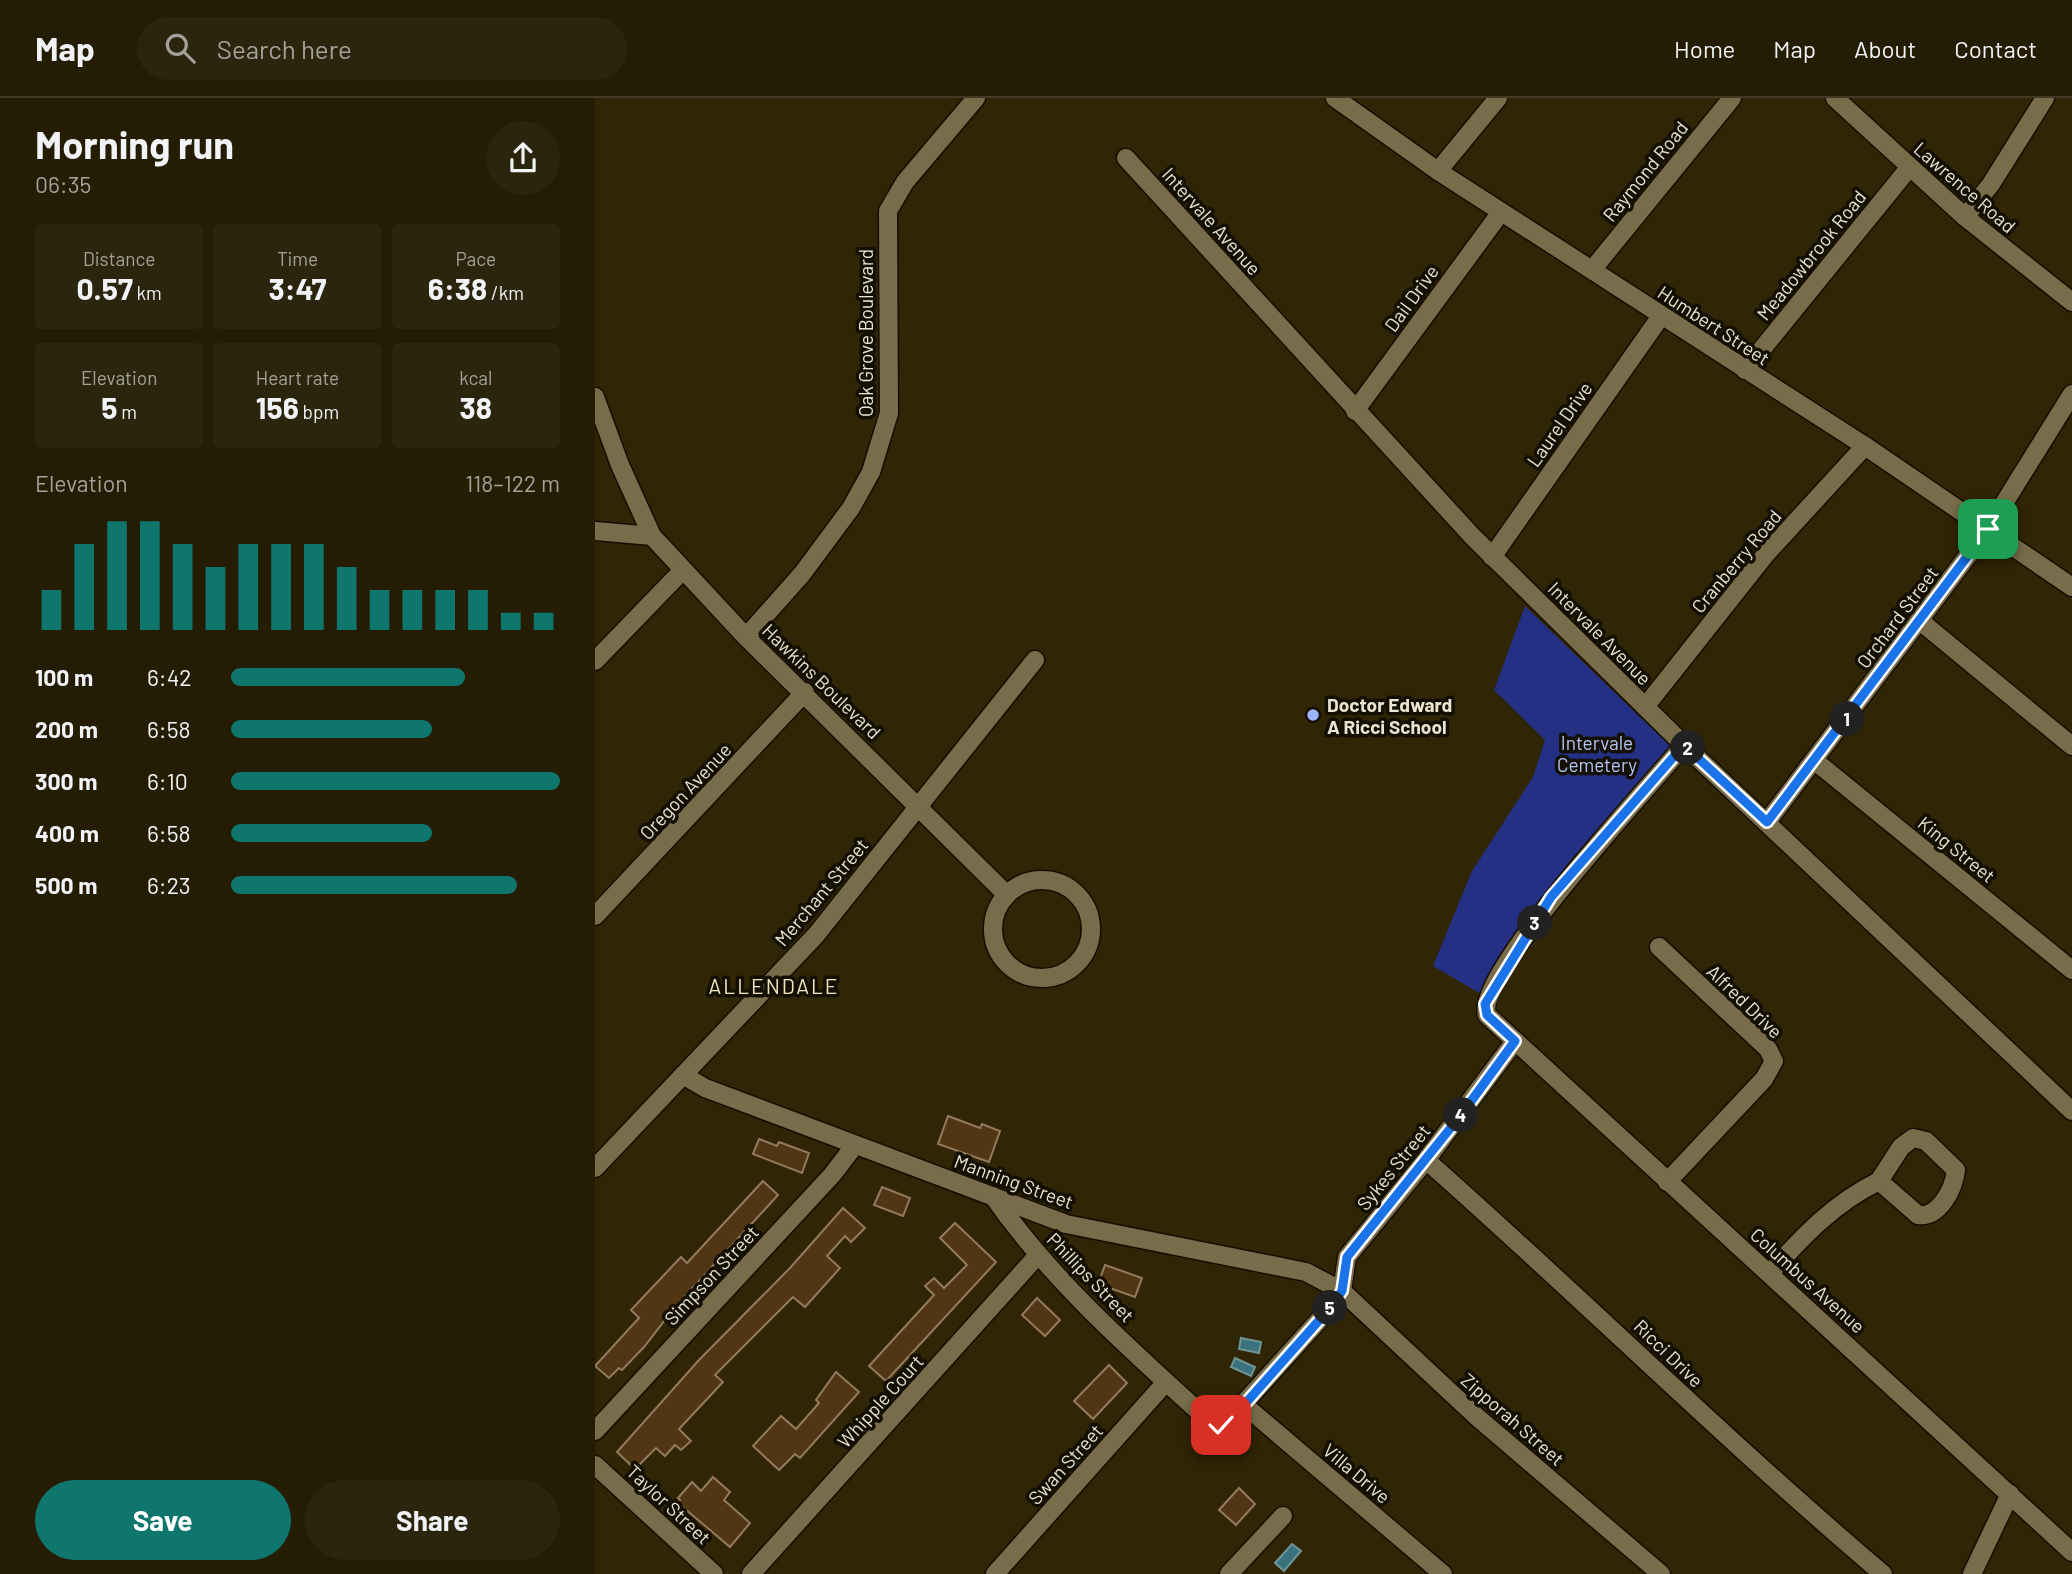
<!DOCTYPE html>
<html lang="en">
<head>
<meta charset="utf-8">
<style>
	body { margin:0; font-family:Barlow,sans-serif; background:#2c250d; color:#f1f3f6; height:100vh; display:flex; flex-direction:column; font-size:26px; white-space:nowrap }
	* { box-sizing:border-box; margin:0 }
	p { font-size:23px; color:#a3a19a }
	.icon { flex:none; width:38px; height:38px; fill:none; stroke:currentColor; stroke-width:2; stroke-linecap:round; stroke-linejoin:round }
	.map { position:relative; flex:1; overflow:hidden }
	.details { display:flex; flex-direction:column; background:#241c03; width:595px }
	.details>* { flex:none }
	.pin { position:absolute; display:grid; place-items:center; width:60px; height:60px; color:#fff; margin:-30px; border-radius:14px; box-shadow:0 4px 10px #0006 }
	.km { position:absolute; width:35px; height:35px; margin:-18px; border-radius:50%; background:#222; color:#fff; font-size:19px; line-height:35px; text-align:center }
	.round { display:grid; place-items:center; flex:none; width:74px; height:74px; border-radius:37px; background:#2c250d }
	.headline { display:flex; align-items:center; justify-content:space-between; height:119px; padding:0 35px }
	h1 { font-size:38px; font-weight:700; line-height:52px }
	.metrics { display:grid; grid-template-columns:repeat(3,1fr); gap:10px; height:119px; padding:7px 35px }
	.metrics div { display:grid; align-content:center; border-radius:7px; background:#2c250d; text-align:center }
	.metrics b { font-size:30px; font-weight:700 }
	.metrics small { font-size:19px; font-weight:400 }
	.metrics p { font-size:19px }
	.chart { height:196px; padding:14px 35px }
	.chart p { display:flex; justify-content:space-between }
	.chart svg { width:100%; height:126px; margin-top:7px; stroke:#0f766e; stroke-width:6 }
	.primary-button { display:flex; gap:14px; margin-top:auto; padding:14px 35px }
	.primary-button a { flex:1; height:80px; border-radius:42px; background:#0f766e; color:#fff; font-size:28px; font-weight:700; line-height:80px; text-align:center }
	.primary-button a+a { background:#2c250d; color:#f1f3f6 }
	ul { padding:0 35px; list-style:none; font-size:23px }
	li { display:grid; grid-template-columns:112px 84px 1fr; align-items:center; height:52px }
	li i { height:18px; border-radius:9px; background:#0f766e }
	header { display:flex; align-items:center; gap:42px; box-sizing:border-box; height:98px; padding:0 35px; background:#241c03; border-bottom:2px solid #413a25 }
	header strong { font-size:33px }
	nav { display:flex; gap:38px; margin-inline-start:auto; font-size:24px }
	.search { width:490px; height:63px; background:#2c250d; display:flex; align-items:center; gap:18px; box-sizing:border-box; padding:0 24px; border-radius:38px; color:#a3a19a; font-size:26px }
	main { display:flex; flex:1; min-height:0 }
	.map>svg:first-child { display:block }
</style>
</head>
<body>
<header>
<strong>Map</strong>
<div class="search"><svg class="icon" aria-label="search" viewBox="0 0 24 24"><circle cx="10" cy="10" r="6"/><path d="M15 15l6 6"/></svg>Search here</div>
<nav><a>Home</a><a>Map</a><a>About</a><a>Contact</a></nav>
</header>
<main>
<section class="details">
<div class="headline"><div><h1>Morning run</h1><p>06:35</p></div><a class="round"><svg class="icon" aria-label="share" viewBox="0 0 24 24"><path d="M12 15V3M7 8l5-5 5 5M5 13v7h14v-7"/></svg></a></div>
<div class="metrics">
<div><p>Distance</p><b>0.57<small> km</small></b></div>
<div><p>Time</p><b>3:47</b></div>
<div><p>Pace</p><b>6:38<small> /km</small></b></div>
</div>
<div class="metrics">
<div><p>Elevation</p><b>5<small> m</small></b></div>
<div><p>Heart rate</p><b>156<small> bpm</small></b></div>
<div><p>kcal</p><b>38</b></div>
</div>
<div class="chart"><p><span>Elevation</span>118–122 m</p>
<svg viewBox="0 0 160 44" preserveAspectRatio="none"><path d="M5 44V30M15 44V14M25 44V6M35 44V6M45 44V14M55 44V22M65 44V14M75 44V14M85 44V14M95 44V22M105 44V30M115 44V30M125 44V30M135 44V30M145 44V38M155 44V38"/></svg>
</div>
<ul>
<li><b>100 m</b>6:42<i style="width:71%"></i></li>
<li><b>200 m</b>6:58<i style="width:61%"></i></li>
<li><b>300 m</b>6:10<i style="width:100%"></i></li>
<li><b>400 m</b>6:58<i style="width:61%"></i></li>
<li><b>500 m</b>6:23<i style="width:87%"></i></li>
</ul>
<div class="primary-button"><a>Save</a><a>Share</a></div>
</section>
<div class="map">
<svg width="1477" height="1476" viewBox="0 0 1477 1476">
	<rect width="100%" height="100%" fill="#302504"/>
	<polygon fill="#233084" points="930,508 1077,650 1000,741 978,759 933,818 927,835 886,896 838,868 877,773 938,679 950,642 899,592"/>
	<g fill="#3a737e" stroke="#6f9597" stroke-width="2">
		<polygon points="646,1240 666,1244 664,1255 644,1251"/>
		<polygon points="640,1260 660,1269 656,1278 636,1269"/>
		<polygon points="697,1446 706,1453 689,1473 680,1465"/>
	</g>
	<g fill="#513614" stroke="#947b5e" stroke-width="2">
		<polygon points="353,1018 385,1030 387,1026 405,1033 394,1064 343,1046"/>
		<polygon points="164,1041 182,1048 184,1044 214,1055 207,1075 158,1056"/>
		<polygon points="168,1083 183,1097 80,1209 49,1249 27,1272 24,1270 14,1280 0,1268 44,1220 36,1212 86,1159 92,1165"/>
		<polygon points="287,1089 315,1100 308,1118 279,1107"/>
		<polygon points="248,1110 270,1130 256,1144 250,1138 232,1158 245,1170 210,1209 198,1199 120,1277 128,1284 84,1331 96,1343 86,1352 80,1347 70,1358 61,1350 40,1371 22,1354 104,1262 195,1170"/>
		<polygon points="360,1125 401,1164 291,1283 274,1268 339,1197 330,1188 339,1180 349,1190 372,1167 345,1140"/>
		<polygon points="510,1167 547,1180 540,1199 503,1186"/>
		<polygon points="442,1200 465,1222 450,1238 427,1217"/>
		<polygon points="514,1267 532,1285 498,1321 479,1303"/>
		<polygon points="241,1274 264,1294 205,1360 200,1356 184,1372 158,1348 186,1318 201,1331 224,1305 221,1302"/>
		<polygon points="118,1379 135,1394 129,1402 155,1425 135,1449 83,1405 85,1402 83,1400 97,1384 106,1393"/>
		<polygon points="644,1390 660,1406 641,1427 624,1412"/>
	</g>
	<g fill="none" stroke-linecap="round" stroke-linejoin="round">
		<g stroke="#160e00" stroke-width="21">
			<g id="minor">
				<polyline points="740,0 843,73 1270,348 1477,489"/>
				<polyline points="1240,0 1370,119 1477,204"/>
				<polyline points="531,60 877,438 1089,647 1477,1013"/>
				<polyline points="843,73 903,0"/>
				<polyline points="1370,119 1396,86 1450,0"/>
				<polyline points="997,172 1137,0"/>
				<polyline points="1150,272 1314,70"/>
				<polyline points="0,299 25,367 57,438"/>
				<polyline points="760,313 906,114"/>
				<polyline points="0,433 57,438 151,539 412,797"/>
				<polyline points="897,459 1066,218"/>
				<polyline points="1325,523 1477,648"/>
				<polyline points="151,539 207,476 256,410 276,374 294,315 293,113 310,84 381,0"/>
				<polyline points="0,563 88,472"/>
				<polyline points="1050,609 1171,456 1270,348"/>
				<path d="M1089 647C1057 686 878 878 892 917L1477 1454"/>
				<polyline points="1220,663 1477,872"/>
				<polyline points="1172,724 1393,431 1477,296"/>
				<circle cx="447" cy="831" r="49"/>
				<polyline points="0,818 210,594"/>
				<polyline points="1064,849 1173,951 1179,963 1169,981 1072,1084"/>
				<polyline points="88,977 110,990 471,1126 711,1174 747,1193 882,1319 1066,1476"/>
				<path d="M1318 1040 1331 1043 1361 1072C1359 1091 1344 1120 1323 1117L1284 1083 1306 1049Z"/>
				<path d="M831 1062C985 1198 1131 1343 1288 1476"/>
				<polyline points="0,1070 221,837 440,562"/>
				<path d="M398 1098C457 1183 537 1253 614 1323L630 1326 735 1210 747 1193 752 1159 831 1062 920 943"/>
				<path d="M1175 1175C1208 1138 1239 1105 1284 1083"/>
				<polyline points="649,1307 848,1476"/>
				<polyline points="0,1333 237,1077 260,1047"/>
				<polyline points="0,1367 119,1476"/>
				<polyline points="156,1476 443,1157"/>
				<polyline points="400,1476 571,1284"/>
				<polyline points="634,1476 688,1418"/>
				<polyline points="1377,1476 1415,1396"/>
			</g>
		</g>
		<use href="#minor" stroke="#786c4a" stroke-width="18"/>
	</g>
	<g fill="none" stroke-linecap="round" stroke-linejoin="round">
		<g stroke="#fff" stroke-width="14">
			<polyline id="route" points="626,1327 649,1307 735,1210 747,1193 752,1159 866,1017 920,943 892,917 890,906 956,799 1089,647 1172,724 1393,431"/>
		</g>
		<use href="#route" stroke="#1a73e8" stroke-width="9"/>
	</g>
	<circle fill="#9db4fd" stroke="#140f03" stroke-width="2.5" cx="718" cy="617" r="7"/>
	<g text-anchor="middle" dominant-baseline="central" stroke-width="7" stroke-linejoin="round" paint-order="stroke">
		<g font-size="19" fill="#eae4d1" stroke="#140f03">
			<text transform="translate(1050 73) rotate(-51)">Raymond Road</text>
			<text transform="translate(1370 89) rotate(41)">Lawrence Road</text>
			<text transform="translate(617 123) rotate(48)">Intervale Avenue</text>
			<text transform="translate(1216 157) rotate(-51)">Meadowbrook Road</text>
			<text transform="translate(816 200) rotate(-54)">Dail Drive</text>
			<text transform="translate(1119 227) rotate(33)">Humbert Street</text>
			<text transform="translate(270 235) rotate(-90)">Oak Grove Boulevard</text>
			<text transform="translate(964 326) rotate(-55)">Laurel Drive</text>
			<text transform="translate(1141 463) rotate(-50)">Cranberry Road</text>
			<text transform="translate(1302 519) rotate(-53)">Orchard Street</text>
			<text transform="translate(1005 535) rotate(45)">Intervale Avenue</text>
			<text transform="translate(227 583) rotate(44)">Hawkins Boulevard</text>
			<text transform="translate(90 693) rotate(-47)">Oregon Avenue</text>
			<text transform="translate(1362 751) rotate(39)">King Street</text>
			<text transform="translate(226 794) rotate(-50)">Merchant Street</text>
			<text transform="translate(1150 903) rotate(44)">Alfred Drive</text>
			<text transform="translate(798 1069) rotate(-51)">Sykes Street</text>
			<text transform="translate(419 1083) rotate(20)">Manning Street</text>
			<text transform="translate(116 1177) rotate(-47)">Simpson Street</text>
			<text transform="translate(496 1179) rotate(46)">Phillips Street</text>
			<text transform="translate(1213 1182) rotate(42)">Columbus Avenue</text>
			<text transform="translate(1074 1255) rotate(44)">Ricci Drive</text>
			<text transform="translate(285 1303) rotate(-48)">Whipple Court</text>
			<text transform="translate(918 1321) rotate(41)">Zipporah Street</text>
			<text transform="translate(470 1366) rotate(-48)">Swan Street</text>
			<text transform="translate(762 1375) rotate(40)">Villa Drive</text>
			<text transform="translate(74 1406) rotate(43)">Taylor Street</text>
		</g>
		<g font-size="19" font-weight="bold" fill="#eae4d1" stroke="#140f03" text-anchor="start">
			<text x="732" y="606">Doctor Edward<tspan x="732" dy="22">A Ricci School</tspan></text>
		</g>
		<g font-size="19" fill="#b4c5f8" stroke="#140f03">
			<text x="1002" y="644">Intervale<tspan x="1002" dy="22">Cemetery</tspan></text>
		</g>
		<g font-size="21" letter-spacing="2" fill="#f1e4be" stroke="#140f03">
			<text x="179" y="887">ALLENDALE</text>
		</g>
	</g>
</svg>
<div class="pin" style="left:1393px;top:431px;background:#1e9e55"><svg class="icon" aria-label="arrive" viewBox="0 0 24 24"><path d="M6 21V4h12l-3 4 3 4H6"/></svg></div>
<div class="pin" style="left:626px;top:1327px;background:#d93025"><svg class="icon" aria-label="check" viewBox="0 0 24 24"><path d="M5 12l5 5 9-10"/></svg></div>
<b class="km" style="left:1252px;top:621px">1</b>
<b class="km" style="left:1093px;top:650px">2</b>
<b class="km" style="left:940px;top:825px">3</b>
<b class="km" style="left:866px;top:1017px">4</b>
<b class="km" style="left:735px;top:1210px">5</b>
</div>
</main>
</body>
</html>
